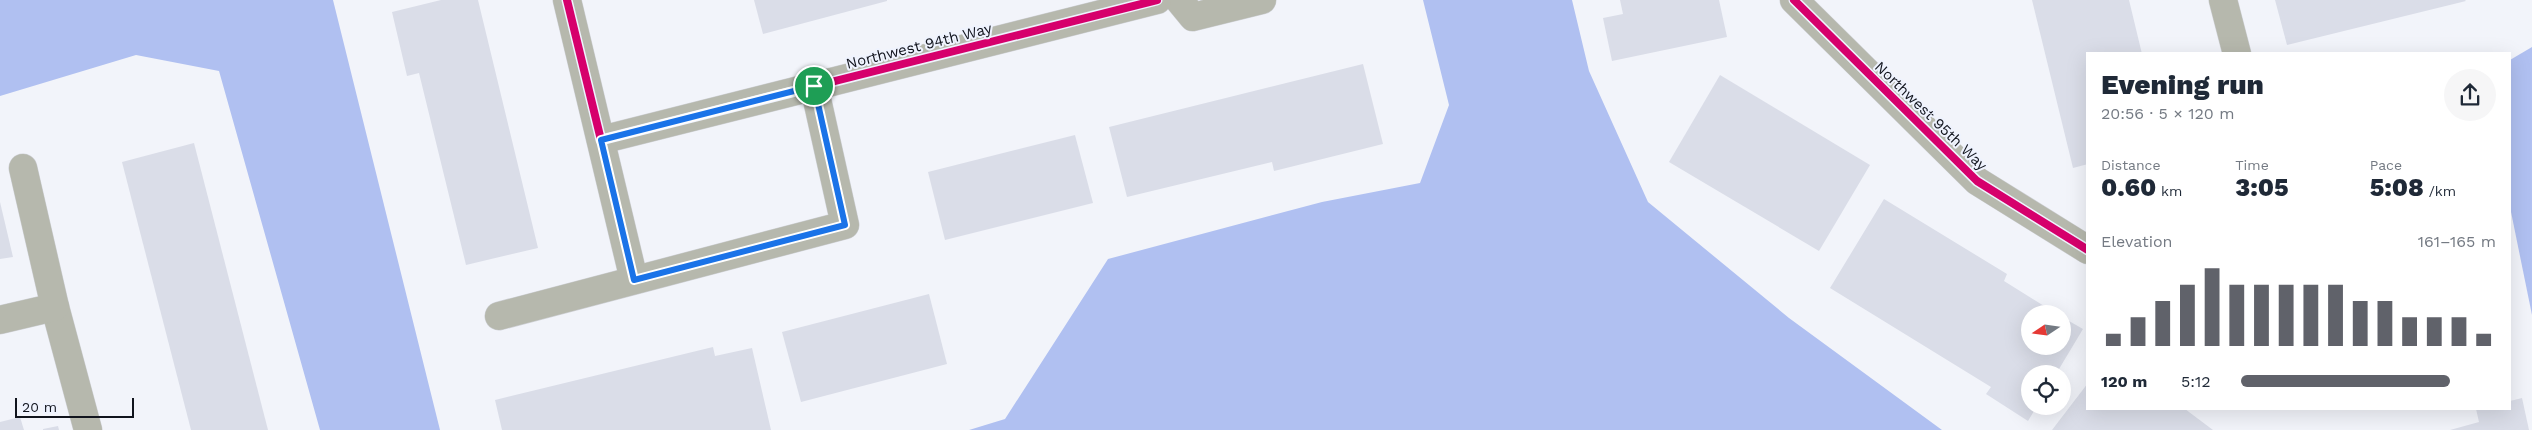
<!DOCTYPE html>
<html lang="en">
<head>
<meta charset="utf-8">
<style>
	body { margin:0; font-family:"Work Sans",sans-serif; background:#f6f6f7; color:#1f2937; height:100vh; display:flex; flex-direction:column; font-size:19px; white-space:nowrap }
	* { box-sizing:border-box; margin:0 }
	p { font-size:16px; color:#747a83 }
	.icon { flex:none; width:28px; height:28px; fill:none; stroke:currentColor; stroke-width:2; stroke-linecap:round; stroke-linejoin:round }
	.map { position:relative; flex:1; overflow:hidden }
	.details { position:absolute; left:2086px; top:52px; width:425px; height:358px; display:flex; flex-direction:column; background:#fff; border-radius:0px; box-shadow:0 5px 20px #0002 }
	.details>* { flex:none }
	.needle { width:32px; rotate:257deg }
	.controls { position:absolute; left:2021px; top:305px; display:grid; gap:10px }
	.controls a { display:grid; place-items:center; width:50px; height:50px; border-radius:50%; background:#fff; box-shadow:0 5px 20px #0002; font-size:25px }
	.scale { position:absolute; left:15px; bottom:12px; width:119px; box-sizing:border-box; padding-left:5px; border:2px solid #11141d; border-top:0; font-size:14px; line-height:18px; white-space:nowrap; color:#11141d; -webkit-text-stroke:4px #eff3fe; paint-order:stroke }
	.pin { position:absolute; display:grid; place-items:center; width:42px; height:42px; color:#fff; margin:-21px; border:2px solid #fff; border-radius:50%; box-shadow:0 1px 5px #0007 }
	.round { display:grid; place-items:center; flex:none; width:52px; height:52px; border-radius:26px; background:#f6f6f7 }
	.summary { display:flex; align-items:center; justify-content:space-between; height:85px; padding:0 15px }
	h1 { font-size:28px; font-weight:800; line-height:38px }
	.figures { display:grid; grid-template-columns:repeat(3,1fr); gap:8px; height:85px; padding:5px 15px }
	.figures div { display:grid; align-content:center }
	.figures b { font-size:25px; font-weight:800 }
	.figures small { font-size:14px; font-weight:400 }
	.figures p { font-size:14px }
	.chart { height:140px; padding:10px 15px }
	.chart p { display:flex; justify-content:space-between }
	.chart svg { width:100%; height:90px; margin-top:5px; stroke:#60626a; stroke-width:6 }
	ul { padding:0 15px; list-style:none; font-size:16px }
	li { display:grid; grid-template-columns:80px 60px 1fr; align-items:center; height:38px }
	li i { height:12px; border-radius:6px; background:#60626a }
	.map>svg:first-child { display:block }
</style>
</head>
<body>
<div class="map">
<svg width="2532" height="430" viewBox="0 0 2532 430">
	<rect width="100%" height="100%" fill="#f2f4fa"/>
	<g fill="#b0c0f1">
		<polygon points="0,0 333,0 440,430 320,430 219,71 136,55 0,96"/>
		<polygon points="1423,0 1572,0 1589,71 1648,202 1789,318 1942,430 969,430 1005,419 1108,259 1322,202 1420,183 1449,105"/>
		<polygon points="2532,47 2532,315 2510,207 2510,60"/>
	</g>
	<g fill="#dadde8">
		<polygon points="441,0 478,0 538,248 466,265 419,73 407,76 392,12"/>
		<polygon points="754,0 887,0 887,1 763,34"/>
		<polygon points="1620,0 1719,0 1727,37 1612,61 1603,18 1623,14"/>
		<polygon points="2032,0 2129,0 2142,54 2088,54 2088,164 2073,168"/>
		<polygon points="2275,0 2465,0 2466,1 2287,45"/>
		<polygon points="1363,64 1383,144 1274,171 1272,162 1127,197 1109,127"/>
		<polygon points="1720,75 1870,165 1819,251 1669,162"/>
		<polygon points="1075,135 1093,203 945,240 928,172"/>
		<polygon points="194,143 268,430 191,430 122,162"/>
		<polygon points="1884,199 2007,274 2004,281 2057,314 2030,314 2030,346 2062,346 2062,317 2083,329 2056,374 2030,374 2030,406 2037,406 2028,421 1986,394 1991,387 1830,288"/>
		<polygon points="0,202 13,257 0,259"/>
		<polygon points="929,294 947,364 801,402 782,332"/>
		<polygon points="713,347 715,356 752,348 771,430 502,430 495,400"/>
		<polygon points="2088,383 2088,409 2185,409 2213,430 2052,430"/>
		<polygon points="2522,398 2529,430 2450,430 2479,422 2476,409 2510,409 2510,401"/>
		<polygon points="20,417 24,430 0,430 0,422"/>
		<polygon points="58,426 59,430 43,430 43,429"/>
	</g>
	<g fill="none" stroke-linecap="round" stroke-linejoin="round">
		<g stroke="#cfd1d6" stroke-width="29">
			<g id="minor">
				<polyline points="567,0 634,280"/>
				<polyline points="1179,0 1193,17 1262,0"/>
				<polyline points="1794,0 1977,181 2088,250"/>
				<polyline points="2223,0 2237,54"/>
				<polyline points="601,140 1157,0"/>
				<polyline points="55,307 88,430"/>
				<polyline points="499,316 845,225 814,86"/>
				<polyline points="0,320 55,307 23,168"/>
			</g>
		</g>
		<use href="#minor" stroke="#b6b8ad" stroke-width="28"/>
		<g stroke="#eff3fe" stroke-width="11">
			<g id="cycleway">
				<polyline points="567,0 601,140 1157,0"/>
				<polyline points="1794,0 1977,181 2088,250"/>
			</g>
		</g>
		<use href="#cycleway" stroke="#d6006c" stroke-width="8"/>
	</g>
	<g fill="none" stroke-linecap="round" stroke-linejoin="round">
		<g stroke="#fff" stroke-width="10">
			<polygon id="route" points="814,86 845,225 634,280 601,140"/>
		</g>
		<use href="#route" stroke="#1a73e8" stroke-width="6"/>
	</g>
	<g text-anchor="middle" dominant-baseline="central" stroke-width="4" stroke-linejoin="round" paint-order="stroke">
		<g font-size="15" fill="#11141d" stroke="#eff3fe">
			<text transform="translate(919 46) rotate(-14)">Northwest 94th Way</text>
			<text transform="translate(1931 116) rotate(44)">Northwest 95th Way</text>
		</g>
	</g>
</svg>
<div class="controls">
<a><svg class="needle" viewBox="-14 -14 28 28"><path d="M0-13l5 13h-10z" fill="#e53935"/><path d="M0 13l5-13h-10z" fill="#747a83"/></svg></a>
<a><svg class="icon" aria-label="locate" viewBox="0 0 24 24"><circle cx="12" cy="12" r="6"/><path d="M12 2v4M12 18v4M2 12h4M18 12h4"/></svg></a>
</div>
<div class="scale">20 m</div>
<div class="pin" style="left:814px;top:86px;background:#1e9e55"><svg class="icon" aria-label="arrive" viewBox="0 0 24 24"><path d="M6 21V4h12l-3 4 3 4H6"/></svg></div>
<section class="details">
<div class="summary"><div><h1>Evening run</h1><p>20:56 · 5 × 120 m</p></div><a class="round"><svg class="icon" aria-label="share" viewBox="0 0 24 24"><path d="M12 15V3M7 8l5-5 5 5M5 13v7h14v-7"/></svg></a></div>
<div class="figures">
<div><p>Distance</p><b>0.60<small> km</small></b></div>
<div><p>Time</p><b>3:05</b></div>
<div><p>Pace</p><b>5:08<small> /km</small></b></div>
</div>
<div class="chart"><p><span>Elevation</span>161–165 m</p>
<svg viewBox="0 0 160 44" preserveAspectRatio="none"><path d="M5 44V38M15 44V30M25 44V22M35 44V14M45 44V6M55 44V14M65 44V14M75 44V14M85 44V14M95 44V14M105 44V22M115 44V22M125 44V30M135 44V30M145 44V30M155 44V38"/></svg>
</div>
<ul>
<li><b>120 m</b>5:12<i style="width:82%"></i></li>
</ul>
</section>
</div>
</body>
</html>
